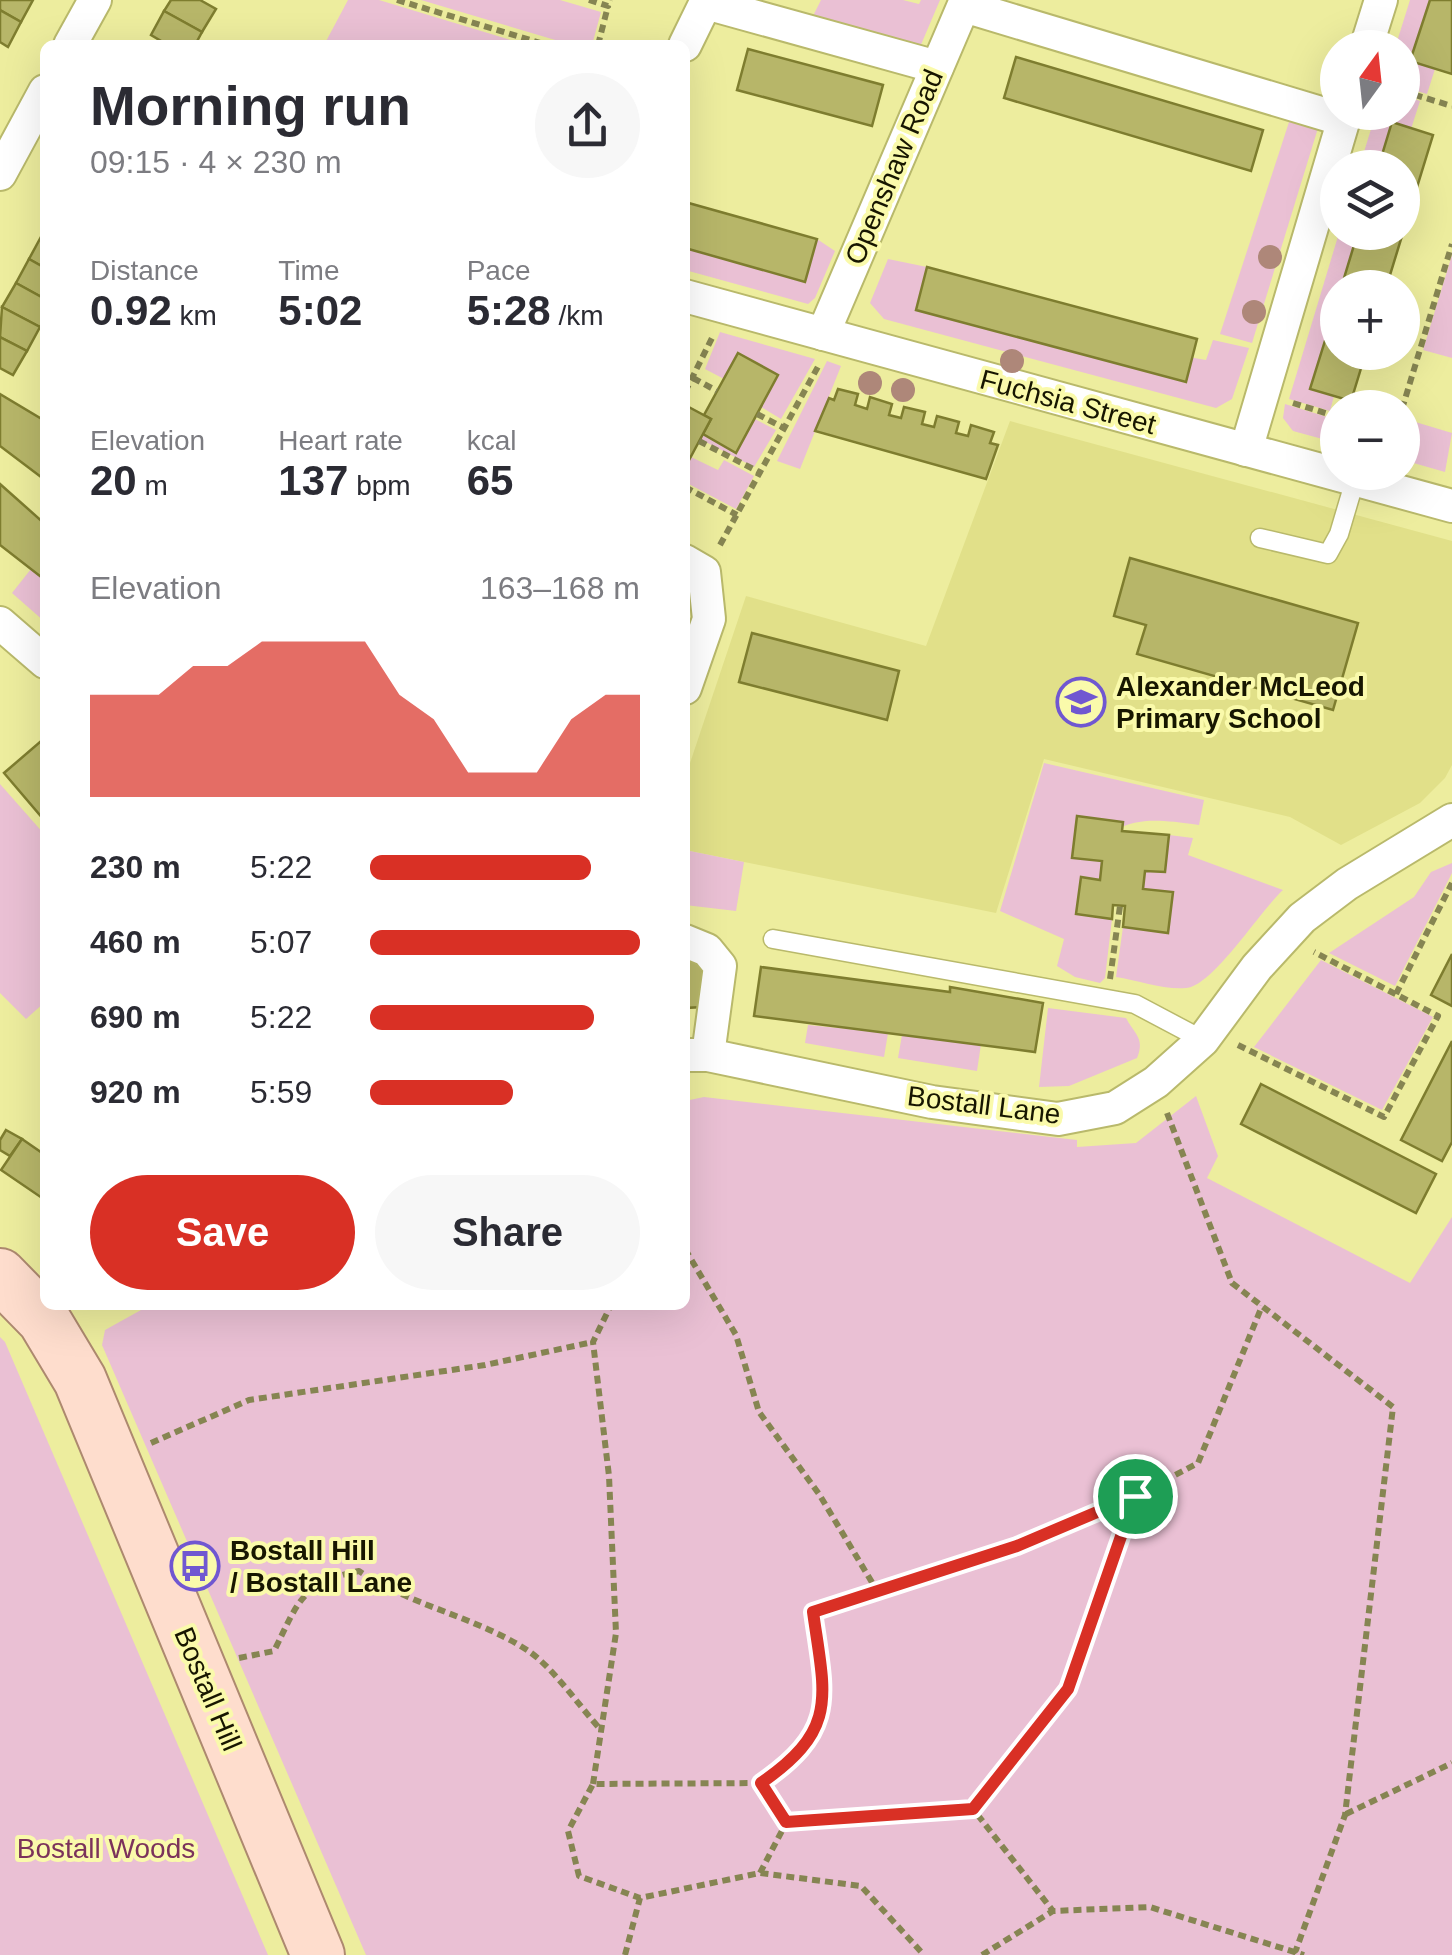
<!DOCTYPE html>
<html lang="en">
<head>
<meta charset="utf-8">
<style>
	body { margin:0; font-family:Helvetica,sans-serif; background:#f7f7f7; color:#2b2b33; height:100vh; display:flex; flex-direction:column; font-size:38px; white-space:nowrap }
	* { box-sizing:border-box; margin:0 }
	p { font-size:32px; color:#7c7c81 }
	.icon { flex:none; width:55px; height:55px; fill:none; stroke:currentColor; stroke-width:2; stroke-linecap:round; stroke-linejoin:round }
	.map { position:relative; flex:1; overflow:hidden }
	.drawer { position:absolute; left:40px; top:40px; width:650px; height:1270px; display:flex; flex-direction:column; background:#fff; border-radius:15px; box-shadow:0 10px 40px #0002 }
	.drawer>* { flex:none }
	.needle { width:65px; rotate:15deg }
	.fabs { position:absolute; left:1320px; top:30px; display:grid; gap:20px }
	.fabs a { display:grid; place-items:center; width:100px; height:100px; border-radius:50%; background:#fff; box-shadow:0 10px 40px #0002; font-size:50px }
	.pin { position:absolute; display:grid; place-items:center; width:85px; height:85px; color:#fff; margin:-42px; border:5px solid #fff; border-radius:50%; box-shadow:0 2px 10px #0007 }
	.round { display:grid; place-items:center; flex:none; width:105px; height:105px; border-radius:52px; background:#f7f7f7 }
	.head { display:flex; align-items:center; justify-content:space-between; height:170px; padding:0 50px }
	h1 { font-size:55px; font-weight:800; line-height:75px }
	.stats { display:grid; grid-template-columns:repeat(3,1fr); gap:15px; height:170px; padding:10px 50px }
	.stats div { display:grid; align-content:center }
	.stats b { font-size:42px; font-weight:800 }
	.stats small { font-size:28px; font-weight:400 }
	.stats p { font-size:28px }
	.chart { height:280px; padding:20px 50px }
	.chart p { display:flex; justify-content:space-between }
	.chart svg { width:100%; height:180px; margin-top:10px; fill:#d93025; opacity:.7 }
	.action { display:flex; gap:20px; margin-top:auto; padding:20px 50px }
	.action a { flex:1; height:115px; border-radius:60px; background:#d93025; color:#fff; font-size:40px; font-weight:800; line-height:115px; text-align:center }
	.action a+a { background:#f7f7f7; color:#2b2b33 }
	ul { padding:0 50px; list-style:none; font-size:32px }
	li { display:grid; grid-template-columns:160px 120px 1fr; align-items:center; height:75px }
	li i { height:25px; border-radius:12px; background:#d93025 }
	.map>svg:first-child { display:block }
</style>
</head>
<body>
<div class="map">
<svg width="1452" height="1955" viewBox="0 0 1452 1955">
	<rect width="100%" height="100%" fill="#eded9e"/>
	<polygon fill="#e1e089" points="1010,421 1452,541 1452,765 1445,778 1420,803 1341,845 1290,817 1044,759 996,913 685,850 685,778 746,596 926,646"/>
	<g fill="#eac0d4">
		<polygon points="348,0 379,0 527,45 324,45"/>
		<polygon points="421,0 560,0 601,12 592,45 572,45"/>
		<polygon points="821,0 903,0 919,4 921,0 940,0 920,47 812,18"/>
		<polygon points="1410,0 1430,0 1411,61 1435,69 1427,94 1403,87 1402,48 1395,48"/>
		<polygon points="1403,95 1420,101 1411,129 1392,123 1378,167 1359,168 1376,113 1402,112"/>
		<polygon points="1290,119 1318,128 1252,343 1220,334"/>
		<polygon points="1339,233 1358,233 1341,287 1338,288 1337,299 1310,388 1334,396 1330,411 1289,399"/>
		<polygon points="817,239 835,251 815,298 808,304 685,270 685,248 805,282"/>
		<polygon points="1452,255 1452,358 1423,350"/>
		<polygon points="888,259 927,267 916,310 1206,360 1213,340 1249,348 1232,399 1216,408 884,319 870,303"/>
		<polygon points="720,332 815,359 781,419 761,407 778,375 739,354 724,379 705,369"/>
		<polygon points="827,361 841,366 800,469 777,461"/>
		<polygon points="1285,404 1337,420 1337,443 1293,431 1283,418"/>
		<polygon points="1402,418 1452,433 1445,472 1403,460"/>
		<polygon points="755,419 776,430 754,467 700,439 703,434 736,452"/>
		<polygon points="691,457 718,470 724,460 754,476 736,509 685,482 685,460 688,462"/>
		<polygon points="31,569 45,580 45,622 12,593"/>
		<path d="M1044 763 1204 800 1199 825C1132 815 1125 821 1072 858L1102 861 1100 880 1081 877 1076 914 1112 919 1105 978 1100 983 1075 977 1057 966 1064 939 1000 911Z"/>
		<polygon points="0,784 45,835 45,1002 26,1019 0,993"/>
		<path d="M1169 835 1193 838 1188 855 1283 890C1259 912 1213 986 1186 988 1164 990 1137 980 1116 977L1123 927 1167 933 1173 892 1143 889 1145 871 1165 872Z"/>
		<polygon points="685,850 744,862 736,911 685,905"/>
		<polygon points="1452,863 1452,873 1395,986 1329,953 1414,897 1431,872"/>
		<polygon points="1321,960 1433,1017 1382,1110 1254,1047"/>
		<path d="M1048 1008 1126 1018C1135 1035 1145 1038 1137 1058L1069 1086 1039 1087Z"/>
		<polygon points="808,1025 888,1033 884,1057 805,1043"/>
		<polygon points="902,1035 981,1044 977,1071 898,1058"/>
		<polygon points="1196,1096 1218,1156 1207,1178 1410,1283 1452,1217 1452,1955 366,1955 102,1345 105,1330 150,1305 685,1305 685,1101 704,1097 1077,1140 1077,1147 1136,1143"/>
		<polygon points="0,1337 5,1342 268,1955 0,1955"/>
	</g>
	<g fill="#b7b669" stroke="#7e7d2f" stroke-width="2.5">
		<polygon points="0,0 33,0 21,22 0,10"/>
		<polygon points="171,0 200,0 216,9 202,32 164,11"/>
		<polygon points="1430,0 1452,0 1452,74 1410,61"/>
		<polygon points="0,10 21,22 8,47 0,42"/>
		<polygon points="164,11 202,32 195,45 168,45 151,35"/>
		<polygon points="748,49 883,85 872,126 737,90"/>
		<polygon points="1016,57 1263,130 1251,171 1004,98"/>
		<polygon points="1392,122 1433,135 1386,288 1341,288 1358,232 1402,232 1402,168 1378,168"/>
		<polygon points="685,202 817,239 805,282 685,248"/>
		<polygon points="42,235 45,237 45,268 29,259"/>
		<polygon points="29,259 45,268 45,299 16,283"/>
		<polygon points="927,267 1197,339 1186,382 916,310"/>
		<polygon points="16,283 45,299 45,318 40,327 2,307"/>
		<polygon points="1338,299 1338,352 1366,352 1351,401 1310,389"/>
		<polygon points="2,307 40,327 27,351 0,337"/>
		<polygon points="0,337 27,351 13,375 0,368"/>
		<polygon points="738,353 778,375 736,453 703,434 711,419 704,415"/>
		<polygon points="838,389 858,394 855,405 867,409 870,397 892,404 889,415 901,418 904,407 925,412 922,424 934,427 937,416 959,422 956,433 968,436 971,425 994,432 990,443 998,445 986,479 815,431 829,398 834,400"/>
		<polygon points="0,394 45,421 45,480 0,446"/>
		<polygon points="685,405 711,419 688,462 685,460"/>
		<polygon points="0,484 45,524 45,580 0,545"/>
		<polygon points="1130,558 1358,623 1333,710 1137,654 1146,625 1114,616"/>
		<polygon points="752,633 899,671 887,720 739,682"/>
		<polygon points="40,742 45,748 45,821 4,773"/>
		<polygon points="1077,816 1123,822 1122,831 1169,835 1165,872 1145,871 1143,889 1173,892 1168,933 1123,927 1125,906 1113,905 1112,919 1076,914 1081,877 1100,880 1102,861 1072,858"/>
		<polygon points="1452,954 1452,1006 1431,995"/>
		<polygon points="702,957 703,1007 685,1008 685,1011 685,958"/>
		<polygon points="761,967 950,992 950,987 1043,1003 1035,1052 754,1016"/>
		<polygon points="1452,1041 1452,1142 1442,1161 1401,1140"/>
		<polygon points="1261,1084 1436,1174 1416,1213 1241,1124"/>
		<polygon points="6,1130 22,1139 10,1156 0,1150 0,1140"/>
		<polygon points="22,1139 45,1155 45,1200 1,1170"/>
	</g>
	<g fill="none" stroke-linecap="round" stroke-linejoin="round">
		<g stroke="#b9b96b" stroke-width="21">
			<g id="lane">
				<polyline points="1260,538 1328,554 1339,534 1355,480"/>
				<polyline points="773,939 1135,1004 1203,1040"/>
			</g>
		</g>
		<g stroke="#b9b96b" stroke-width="36">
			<g id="street">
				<polyline points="706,3 937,67"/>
				<polyline points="964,6 1344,120"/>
				<polyline points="70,45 95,0"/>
				<polyline points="685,45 707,0"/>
				<polyline points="1366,48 1381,0"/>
				<polyline points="0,174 45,91"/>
				<polyline points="685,296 1452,506"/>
				<polyline points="823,334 966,0"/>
				<polyline points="1246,450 1346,112"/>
				<polyline points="685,561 704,572 709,619 685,688"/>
				<polyline points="0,623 45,662"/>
				<polyline points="685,941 707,950 720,966 708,1055"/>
				<polyline points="685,1055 708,1055 932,1102 1058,1119 1115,1108 1156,1082 1203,1040 1257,967 1302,918 1347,884 1452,820"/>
			</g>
		</g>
		<g stroke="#ad896f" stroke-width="56">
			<polyline id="primary" points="0,1275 44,1320 80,1380 318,1955"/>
		</g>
		<g stroke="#868552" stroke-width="6" stroke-dasharray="8 5" stroke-linecap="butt">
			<polyline points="397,0 547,45"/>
			<polyline points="589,0 608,6 610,0"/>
			<polyline points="598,45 608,6"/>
			<polyline points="1402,91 1452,106"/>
			<polyline points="693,378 717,391"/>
			<polyline points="685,392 713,336"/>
			<polyline points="1293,403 1338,417"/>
			<polyline points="1358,408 1364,408"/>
			<polyline points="1402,409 1452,244"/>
			<polyline points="757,414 786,429"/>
			<polyline points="699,441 761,473"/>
			<polyline points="685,487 737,515"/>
			<polyline points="720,545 820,363"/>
			<polyline points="1110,979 1120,906"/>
			<polyline points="1396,994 1452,883"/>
			<polyline points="1238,1045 1384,1117 1438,1016 1314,952"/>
			<polyline points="1167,1113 1232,1283 1393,1407 1345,1815 1296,1950 1289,1955"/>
			<polyline points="685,1249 736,1335 759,1412 819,1494 876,1589"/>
			<polyline points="151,1443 249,1400 485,1365 593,1342"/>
			<path d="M239 1658 274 1651C299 1601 301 1583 359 1571 411 1606 474 1616 527 1650 552 1666 580 1707 601 1730"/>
			<path d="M761 1783C839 1729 825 1697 813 1612L1017 1546 1134 1496"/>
			<polyline points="593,1784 616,1633 609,1476 593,1342 611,1305"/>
			<polyline points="973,1809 1068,1689 1135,1496 1198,1463 1262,1306"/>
			<polyline points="1346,1814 1452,1763"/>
			<polyline points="786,1823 973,1809 1053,1911"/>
			<polyline points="760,1873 786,1823 761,1783 593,1784 568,1831 579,1876 640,1898 760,1873 861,1886 924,1955"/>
			<polyline points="625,1955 640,1898"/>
			<polyline points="982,1955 1053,1911 1150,1907 1304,1955"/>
		</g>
		<use href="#lane" stroke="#fff" stroke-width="18"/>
		<use href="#street" stroke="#fff" stroke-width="32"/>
		<use href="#primary" stroke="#feddcd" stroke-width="52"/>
	</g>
	<g fill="#ae8779">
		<circle cx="1270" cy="257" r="12"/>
		<circle cx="1254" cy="312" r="12"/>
		<circle cx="1012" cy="361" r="12"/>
		<circle cx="870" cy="383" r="12"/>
		<circle cx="903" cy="390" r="12"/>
	</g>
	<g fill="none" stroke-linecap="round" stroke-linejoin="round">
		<g stroke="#fff" stroke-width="20">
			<path id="route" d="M1135 1496 1068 1689 973 1809 786 1822 761 1783C839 1729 825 1697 813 1612L1017 1546Z"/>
		</g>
		<use href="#route" stroke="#d93025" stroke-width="12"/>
	</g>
	<defs>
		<g id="school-ring" transform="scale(2.5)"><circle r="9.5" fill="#fafaab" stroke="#7057d1" stroke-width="1.5"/><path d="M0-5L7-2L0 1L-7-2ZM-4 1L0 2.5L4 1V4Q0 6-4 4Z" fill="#7057d1"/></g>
		<g id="bus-ring" transform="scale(2.5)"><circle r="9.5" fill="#fafaab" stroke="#7057d1" stroke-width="1.5"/><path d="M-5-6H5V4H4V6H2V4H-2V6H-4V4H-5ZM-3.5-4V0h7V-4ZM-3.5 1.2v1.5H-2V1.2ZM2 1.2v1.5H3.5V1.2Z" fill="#7057d1"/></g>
	</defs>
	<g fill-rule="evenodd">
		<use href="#school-ring" x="1081" y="702"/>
		<use href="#bus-ring" x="195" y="1566"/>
	</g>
	<g text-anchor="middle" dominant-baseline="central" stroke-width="8" stroke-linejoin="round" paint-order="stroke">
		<g font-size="28" fill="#171600" stroke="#fafaab">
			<text transform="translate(894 167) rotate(-67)">Openshaw Road</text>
			<text transform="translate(1068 402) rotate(15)">Fuchsia Street</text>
			<text transform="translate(984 1105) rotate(7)">Bostall Lane</text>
			<text transform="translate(208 1689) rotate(67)">Bostall Hill</text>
		</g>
		<g font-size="28" font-weight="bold" fill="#171600" stroke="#fafaab" text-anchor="start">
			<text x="1116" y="686">Alexander McLeod<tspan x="1116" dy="32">Primary School</tspan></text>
			<text x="230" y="1550">Bostall Hill<tspan x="230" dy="32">/ Bostall Lane</tspan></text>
		</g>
		<g font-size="28" fill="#7b335b" stroke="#fafaab">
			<text x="106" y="1848">Bostall Woods</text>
		</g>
	</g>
</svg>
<div class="fabs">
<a><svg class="needle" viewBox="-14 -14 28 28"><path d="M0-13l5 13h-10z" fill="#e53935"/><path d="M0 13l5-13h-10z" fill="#7c7c81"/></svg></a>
<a><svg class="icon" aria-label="layers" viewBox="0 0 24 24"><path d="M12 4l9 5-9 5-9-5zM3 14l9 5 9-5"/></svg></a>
<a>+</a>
<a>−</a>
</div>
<div class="pin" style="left:1135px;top:1496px;background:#1e9e55"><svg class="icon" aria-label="arrive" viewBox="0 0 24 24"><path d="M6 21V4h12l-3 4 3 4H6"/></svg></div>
<section class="drawer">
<div class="head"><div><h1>Morning run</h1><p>09:15 · 4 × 230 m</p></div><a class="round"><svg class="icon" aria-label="share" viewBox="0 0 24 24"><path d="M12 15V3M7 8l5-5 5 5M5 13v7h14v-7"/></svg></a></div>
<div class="stats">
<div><p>Distance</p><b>0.92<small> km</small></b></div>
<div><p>Time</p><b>5:02</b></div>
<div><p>Pace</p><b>5:28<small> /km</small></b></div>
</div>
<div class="stats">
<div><p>Elevation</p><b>20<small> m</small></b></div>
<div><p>Heart rate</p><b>137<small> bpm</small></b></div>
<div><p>kcal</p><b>65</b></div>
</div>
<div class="chart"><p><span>Elevation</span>163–168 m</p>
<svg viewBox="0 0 160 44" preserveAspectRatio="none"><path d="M0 44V19L10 19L20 19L30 12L40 12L50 6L60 6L70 6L80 6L90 19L100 25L110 38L120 38L130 38L140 25L150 19L160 19V44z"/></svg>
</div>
<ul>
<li><b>230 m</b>5:22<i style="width:82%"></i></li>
<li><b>460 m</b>5:07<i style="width:100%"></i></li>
<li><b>690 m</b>5:22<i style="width:83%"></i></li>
<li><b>920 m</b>5:59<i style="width:53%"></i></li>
</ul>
<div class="action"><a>Save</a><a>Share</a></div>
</section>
</div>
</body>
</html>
